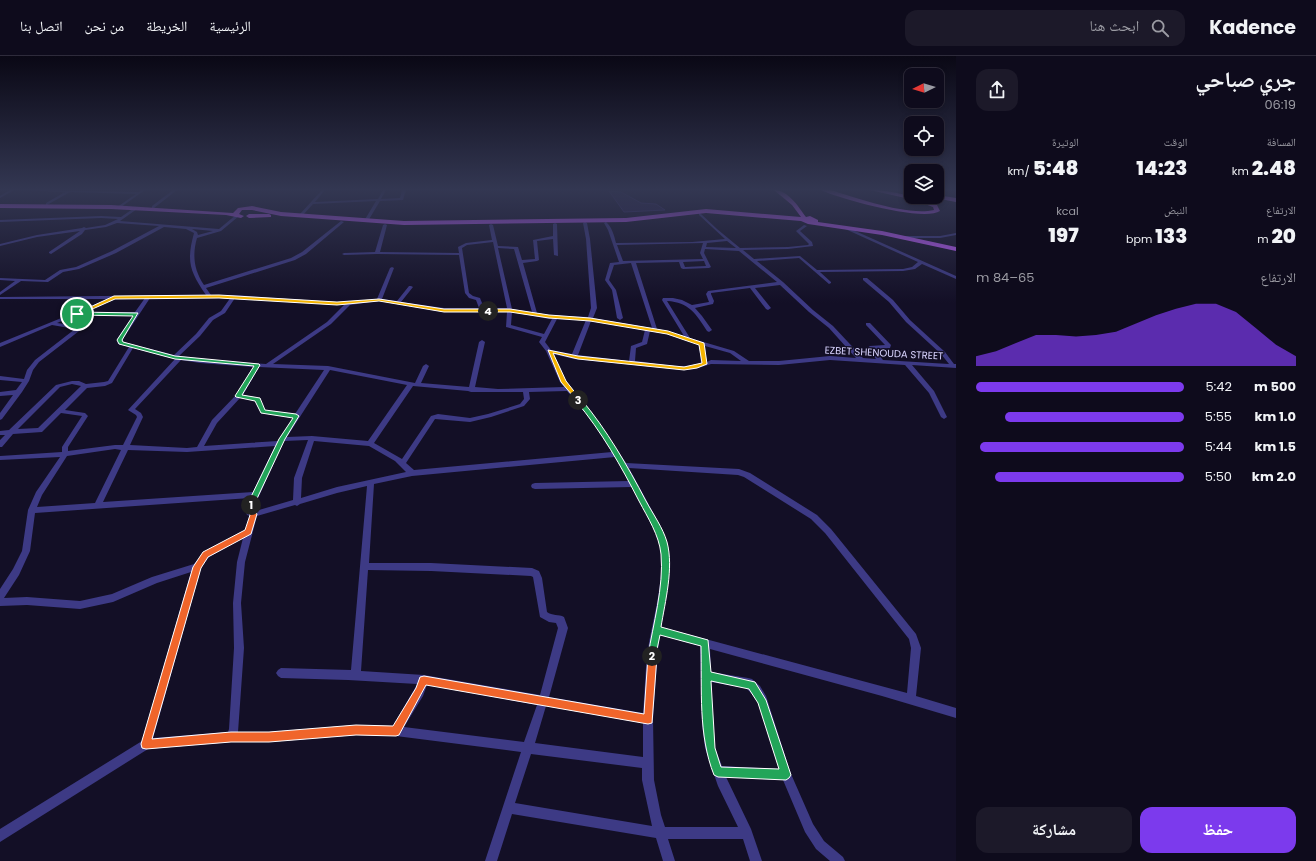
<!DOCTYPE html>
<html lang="ar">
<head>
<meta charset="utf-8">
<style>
	body { margin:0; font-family:Poppins,"Noto Naskh Arabic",sans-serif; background:#1c1929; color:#f1f3f6; direction:rtl; height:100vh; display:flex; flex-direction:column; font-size:15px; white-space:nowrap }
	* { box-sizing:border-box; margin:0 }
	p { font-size:13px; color:#9b9ba3 }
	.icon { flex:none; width:22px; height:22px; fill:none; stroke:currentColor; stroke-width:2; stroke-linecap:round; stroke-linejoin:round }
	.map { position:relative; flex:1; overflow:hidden; direction:ltr }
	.panel { display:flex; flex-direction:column; background:#0e0b1c; width:360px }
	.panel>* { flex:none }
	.needle { width:26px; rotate:265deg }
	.tools { position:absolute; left:904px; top:12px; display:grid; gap:8px }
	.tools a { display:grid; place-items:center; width:40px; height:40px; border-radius:8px; background:#0e0b1c; box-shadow:0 2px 6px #0003,0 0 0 1px #2e2b3b; font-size:20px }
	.pin { position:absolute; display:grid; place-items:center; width:34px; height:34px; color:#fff; margin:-17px; border:2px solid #fff; border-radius:50%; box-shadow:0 1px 4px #0007 }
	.km { position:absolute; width:20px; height:20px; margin:-10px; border-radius:50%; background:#222; color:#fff; font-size:11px; line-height:20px; text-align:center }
	.round { display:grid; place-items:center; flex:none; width:42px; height:42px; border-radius:12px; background:#1c1929 }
	.overview { display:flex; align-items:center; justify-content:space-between; height:68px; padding:0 20px }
	h1 { font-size:22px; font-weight:800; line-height:30px }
	.stats { display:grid; grid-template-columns:repeat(3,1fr); gap:6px; height:68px; padding:4px 20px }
	.stats div { display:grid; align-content:center }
	.stats b { font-size:20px; font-weight:800 }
	.stats small { font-size:11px; font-weight:400 }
	.stats p { font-size:11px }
	.chart { height:112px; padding:8px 20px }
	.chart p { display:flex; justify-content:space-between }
	.chart svg { width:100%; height:72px; margin-top:4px; fill:#7c3aed; opacity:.7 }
	.action { display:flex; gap:8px; margin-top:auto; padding:8px 20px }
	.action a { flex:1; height:46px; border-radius:12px; background:#7c3aed; color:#fff; font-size:16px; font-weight:800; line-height:46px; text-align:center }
	.action a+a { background:#1c1929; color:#f1f3f6 }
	ul { padding:0 20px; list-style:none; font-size:13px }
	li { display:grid; grid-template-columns:64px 48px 1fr; align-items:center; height:30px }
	li i { height:10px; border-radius:5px; background:#7c3aed }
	header { display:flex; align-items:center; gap:24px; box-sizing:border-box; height:56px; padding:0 20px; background:#0e0b1c; border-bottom:1px solid #2e2b3b }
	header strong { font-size:19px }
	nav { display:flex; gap:22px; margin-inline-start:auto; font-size:14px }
	.search { width:280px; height:36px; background:#1c1929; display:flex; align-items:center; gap:10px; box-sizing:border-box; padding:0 14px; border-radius:12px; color:#9b9ba3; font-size:15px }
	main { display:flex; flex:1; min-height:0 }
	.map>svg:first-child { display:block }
</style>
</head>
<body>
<header>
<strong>Kadence</strong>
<div class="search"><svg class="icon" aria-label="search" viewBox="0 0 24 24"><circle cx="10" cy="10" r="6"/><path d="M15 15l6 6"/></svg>ابحث هنا</div>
<nav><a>الرئيسية</a><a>الخريطة</a><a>من نحن</a><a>اتصل بنا</a></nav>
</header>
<main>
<section class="panel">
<div class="overview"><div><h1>جري صباحي</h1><p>06:19</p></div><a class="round"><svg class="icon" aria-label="share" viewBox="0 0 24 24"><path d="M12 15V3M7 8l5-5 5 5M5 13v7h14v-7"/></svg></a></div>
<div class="stats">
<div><p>المسافة</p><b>2.48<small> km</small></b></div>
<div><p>الوقت</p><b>14:23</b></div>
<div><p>الوتيرة</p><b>5:48<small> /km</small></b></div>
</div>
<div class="stats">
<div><p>الارتفاع</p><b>20<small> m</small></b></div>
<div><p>النبض</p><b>133<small> bpm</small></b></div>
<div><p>kcal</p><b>197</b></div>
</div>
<div class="chart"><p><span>الارتفاع</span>65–84 m</p>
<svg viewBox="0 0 160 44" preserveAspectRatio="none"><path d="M0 44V38L10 35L20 30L30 25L40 25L50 26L60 25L70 23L80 18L90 13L100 9L110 6L120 6L130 11L140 21L150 31L160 38V44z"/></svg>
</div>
<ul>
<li><b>500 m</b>5:42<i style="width:100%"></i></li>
<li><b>1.0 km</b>5:55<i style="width:86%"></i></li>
<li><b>1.5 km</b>5:44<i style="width:98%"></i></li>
<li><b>2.0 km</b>5:50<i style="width:91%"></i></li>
</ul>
<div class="action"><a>حفظ</a><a>مشاركة</a></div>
</section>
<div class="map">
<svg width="956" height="805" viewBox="0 0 956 805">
	<rect width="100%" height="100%" fill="#130f26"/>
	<polygon fill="#241b47" stroke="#3b2d73" points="609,135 621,136 641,147 656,148 665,154 624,156"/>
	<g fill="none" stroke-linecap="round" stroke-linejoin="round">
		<g fill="#3d3a85" fill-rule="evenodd">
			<polygon points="10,134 14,134 0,142 0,140"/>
			<polygon points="22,134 139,136 141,134 145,134 121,151 119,150 120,149 136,138 70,136 47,149 46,149 46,147 65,136"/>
			<polygon points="173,134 177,134 154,152 152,152 152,150"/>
			<polygon points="322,134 325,134 315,146 378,143 383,134 386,134 381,143 400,142 402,134 406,134 403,144 380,145 368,165 366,166 364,165 376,145 313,148 302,160 300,160 300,158"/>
			<path d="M134 152 137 153 120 165 219 173 237 158H239V160L221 175 197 182C192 199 194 214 204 229L291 202 302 196 341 165 344 166 306 198 295 204 206 232 211 239H234L348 247 377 243 390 212 392 211 394 212 382 243 397 245 409 230H411L413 231 401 246 444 252H479L476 244 469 242 465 237 459 199 377 198 344 199 342 198 344 197 375 196 383 169 385 168 387 169 380 196 459 197 458 191 466 187 492 184 489 169 491 168 493 169 498 190 518 191 522 204 535 203 533 184 553 180V168L555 167 557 168 558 200 554 199 553 183 537 185 539 204 537 205 523 207 537 257 549 259 588 261 591 252 586 183 583 167 585 166 587 167 590 183 597 252 593 262 652 272 631 207 614 209 609 224 616 234 623 262 620 264 617 262 612 234 605 224 610 207 619 206 608 174 604 167 606 166C612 171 614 179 616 187L692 186 725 183 699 159V157H700L717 173 740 192 788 191 808 189 809 188 796 175 804 169 807 170 800 175 812 186 813 190 788 193 743 194 754 203 800 200 817 214 903 213 912 211 918 206 843 172 842 171 844 170 956 220V223L922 208 915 213 903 215 820 216 831 226V227L829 228 799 202 757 205 783 226 813 254 833 270 863 302 876 303 867 292 870 290 885 289 866 269V267H870L891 289 890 292 874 293 883 304 949 308 941 298 906 266 889 246 863 224V222H867L893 244 910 264 945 296 954 308H956V312L912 309 934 335 947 361 944 363 941 361 929 337 905 309 830 304 779 309 711 308 695 313 683 314 574 303 553 298 566 325 595 361 626 407 739 413 750 417 817 459 831 473 916 578 921 592 916 640 956 652V662L882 640 710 593 711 616 748 622 752 623 760 630 766 640 791 718 813 768 824 785 843 801 845 805H830L816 793 805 776 783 724 726 721 751 773 762 805H750L743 783H668L675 805H663L656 782 512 758 497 805H485L521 696 396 680 357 679 269 686H231L148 693 0 786V773L142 685 191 516 157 527 113 546 80 553 27 549 0 550V533L13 513 22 495 28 454 36 436 60 401 0 404V400L62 396V391L82 360 61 357 42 376 13 378 2 391H0V384L5 379H0V375L9 374 56 329 72 325H79L86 328 104 326 108 325 129 291 118 288 117 283 133 260H81L79 258 57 267 80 270 83 272 39 306 33 314 29 325 22 336 2 363 0 364V357L13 339 0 340V336L16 334 22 326 0 324V320L24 323 27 314 35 304 75 273 52 269 0 291V287L108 243H0V241L206 239C190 215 186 206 194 177L186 173 164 171 116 197 79 213 63 216 48 226 21 225 0 239V236L15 225 0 224V222L45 224 60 214 76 211 112 195 159 170 117 167 106 171 85 174 82 178 51 198 49 197V196L80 175 37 181 0 190V188L37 179 82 172 84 171 86 172 105 169 118 163 101 162 0 166V164L101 160 121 161ZM192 173 213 175 198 179 197 176ZM727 185 736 192 706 191 707 187ZM493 186 507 252H484L480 242 473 240 469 237 462 192 467 189ZM703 187 700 197 703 203 623 205 617 189ZM498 192 514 193 532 256 512 253ZM705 193 739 195 777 226 708 235 706 238 709 246 692 249 682 244 673 242H663L662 244 684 280 657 273 636 207 679 206 681 212 683 213 709 212 711 211 704 197ZM704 205 706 210 685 211 683 206ZM780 229 809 256 829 272 856 302 830 300 779 305H749L734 295 690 282 667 245C689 246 696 258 707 275L709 276 712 274 702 260 695 252 713 248 714 245 711 238V237L750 232 766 253 768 254 771 252 755 232ZM231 241 221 255 209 262 196 278 174 299 123 286V283L150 242ZM145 242 135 256H83L113 244V243ZM235 242 344 249 327 266 266 308 232 306 179 300 200 280 213 264 225 257ZM379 245 444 256H481L483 257 485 256H507L506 271 542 281 539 286 546 295 560 326 564 331 498 333 475 331 485 286 482 284 479 286 469 331 421 327 429 310 426 308 423 310 415 327 328 310 273 308 331 268 350 249ZM512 256 549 263H552L544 278 511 269ZM557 263 586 264 572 298 551 294 545 286ZM591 265 645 274 642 286 631 290 629 305 578 299ZM650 275 667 278 699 288 701 307C680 314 656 307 635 305L636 292 647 288ZM705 290 730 297 741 305 711 304 707 306ZM133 292 175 303 128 354 136 359 137 361 123 389H115L68 395V391L88 360 85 357 65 354 87 332 105 330 112 327ZM181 304 200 307 253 311 238 337 212 364 197 391 187 392 130 389 143 361 141 357 135 353ZM259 311 324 314 295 358 265 354 259 342 243 339ZM330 314 407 329 368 385 312 380 287 381ZM72 328 81 330 38 372 18 373 60 331ZM413 330 468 335 471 336H523L524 343 520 348 488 358 470 362 438 358 431 360 402 403 374 387ZM567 335 591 363 612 396 414 414 406 407 435 363 470 366 491 361 524 350 530 343 529 336ZM240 342 255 345 261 357 293 362 278 385 204 390 217 367ZM308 384 294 422 293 444 259 454H254V451L284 385ZM314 385 369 390 395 405 406 416 337 431 301 442 302 422ZM275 390 253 436 103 446 128 394 187 396ZM115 393 121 394 95 447 37 451 42 439 67 400ZM615 401 629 425 535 427 532 428 531 430 532 432 535 433 632 431C641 449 653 467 659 486 667 517 653 561 648 593 645 614 645 636 643 657L549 641 568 572 564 561C559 558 552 560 547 556L542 522 539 515 532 512 431 507H369L374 428 412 420ZM629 412 738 419 744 421 811 463 825 477 909 583 911 592 907 637 661 571 668 530 669 500 667 487 662 473ZM367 430 351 614 281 612 278 614 276 617 278 620 281 622 348 624 417 628 415 632 393 670 357 669 269 676H238L244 592 241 547 245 506 257 460 295 449 297 450 300 448 337 437ZM250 442C248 448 244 453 247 459L250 460 246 474 203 497 194 508 152 521 112 538 80 545 27 541 4 542 19 519 30 495 35 457ZM243 482 237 506 233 547 234 592 229 673 228 676 153 682 201 512 209 501ZM368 514 431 515 531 520 533 521 540 561 549 566 556 567 558 572 540 639 424 619 361 615ZM660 579 700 590 702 668 705 692 718 730 738 771H665L661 759 654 724 653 663 658 593ZM711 626 746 632 752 638 758 646 779 713 722 710 715 692 712 668ZM427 629 537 649 524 686 404 671 423 640ZM546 650 643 667V701L535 687ZM531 698 642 712V724L652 770 515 747Z"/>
			<polygon points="956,177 956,179 940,182 903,182 901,181 903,180 940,180"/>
		</g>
		<g fill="#c25bff" fill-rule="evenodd">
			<path d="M774 134C788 134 798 150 806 161L810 160 818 164V166L882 175 956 191V195L882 179 808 168 801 165 706 157 626 166 404 169 281 160 252 154H242L239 158 244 160 241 162 226 159 111 153 0 152V148L111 149 233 157 238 152 252 150 281 156 404 165 626 162 706 153 801 161 792 149Z"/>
			<path d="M821 134H830C858 142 906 160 934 154L933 151 914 144 870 134C893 134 915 141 937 149L940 155C923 166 840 143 821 134Z"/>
			<polygon points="937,139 956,142 956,146 935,142 934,141 937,141"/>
			<polygon points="269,158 271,159 271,161 249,162 246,160 249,158"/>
		</g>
	</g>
	<linearGradient id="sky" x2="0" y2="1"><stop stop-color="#0a0815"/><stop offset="0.54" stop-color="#333752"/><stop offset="1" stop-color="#333752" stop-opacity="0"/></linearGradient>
	<rect width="956" height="247" fill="url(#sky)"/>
	<polygon fill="#22a559" stroke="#fff" points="77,256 138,257 122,284 123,286 175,300 259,308 260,309 242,339 260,342 265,354 296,358 299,360 285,383 253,451 251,451 247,449 279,383 293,362 261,357 255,345 236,341 235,340 254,310 175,303 119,288 117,284 133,260 76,259"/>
	<polygon fill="#f0652b" stroke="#fff" points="251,446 254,449 253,453 257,458 251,478 208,501 201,512 152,683 231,676 269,676 356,669 393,670 416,632 420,621 424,620 644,658 648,600 649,597 652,596 655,597 657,600 652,667 648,668 426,629 399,679 396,680 356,679 269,686 231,686 146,693 142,692 141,688 193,511 203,496 245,474 250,459 246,454 248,447"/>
	<path fill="#22a559" stroke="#fff" fill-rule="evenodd" d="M576 343H581C607 374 627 409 646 445 653 458 663 472 667 486 674 512 665 546 661 571L708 584 711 616 755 626 766 644 791 719 789 722 786 724 718 721 714 719C698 679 702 633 701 590L660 579 655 603 652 605 649 603 648 600C653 568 664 531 661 498 659 479 648 462 639 445 621 410 602 376 576 345ZM711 625 749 633 758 647 779 713 721 711 715 692Z"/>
	<polygon fill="#f5b400" stroke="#fff" points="488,253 510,253 549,259 590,262 668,275 704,287 707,308 697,312 684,314 578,303 553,297 566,325 581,344 578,346 561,326 548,294 578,300 684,311 702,307 699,289 667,278 590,265 549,262 510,256 487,256"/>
	<polygon fill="#f5b400" stroke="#fff" points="219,239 337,246 379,243 444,253 488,253 491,255 488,256 444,256 379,245 337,249 219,242 115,243 79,259 75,258 114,240"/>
	<g text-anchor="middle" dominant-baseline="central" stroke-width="3" stroke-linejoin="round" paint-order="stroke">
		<g font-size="10" fill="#d9d4ff" stroke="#130f26">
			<text transform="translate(884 297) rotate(3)">EZBET SHENOUDA STREET</text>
		</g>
	</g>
</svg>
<div class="tools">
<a><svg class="needle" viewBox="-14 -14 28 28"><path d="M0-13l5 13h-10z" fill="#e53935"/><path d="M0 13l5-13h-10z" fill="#9b9ba3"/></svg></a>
<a><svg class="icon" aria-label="locate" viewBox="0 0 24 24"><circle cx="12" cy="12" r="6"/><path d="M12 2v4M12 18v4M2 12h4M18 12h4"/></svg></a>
<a><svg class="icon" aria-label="layers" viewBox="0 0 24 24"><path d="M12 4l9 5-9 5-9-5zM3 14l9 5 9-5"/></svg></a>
</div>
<div class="pin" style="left:77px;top:258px;background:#1e9e55"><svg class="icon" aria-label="arrive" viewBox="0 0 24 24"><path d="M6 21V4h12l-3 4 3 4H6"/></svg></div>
<b class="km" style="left:251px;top:449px">1</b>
<b class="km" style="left:652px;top:600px">2</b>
<b class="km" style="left:578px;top:344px">3</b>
<b class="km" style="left:488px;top:255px">4</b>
</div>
</main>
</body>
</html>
